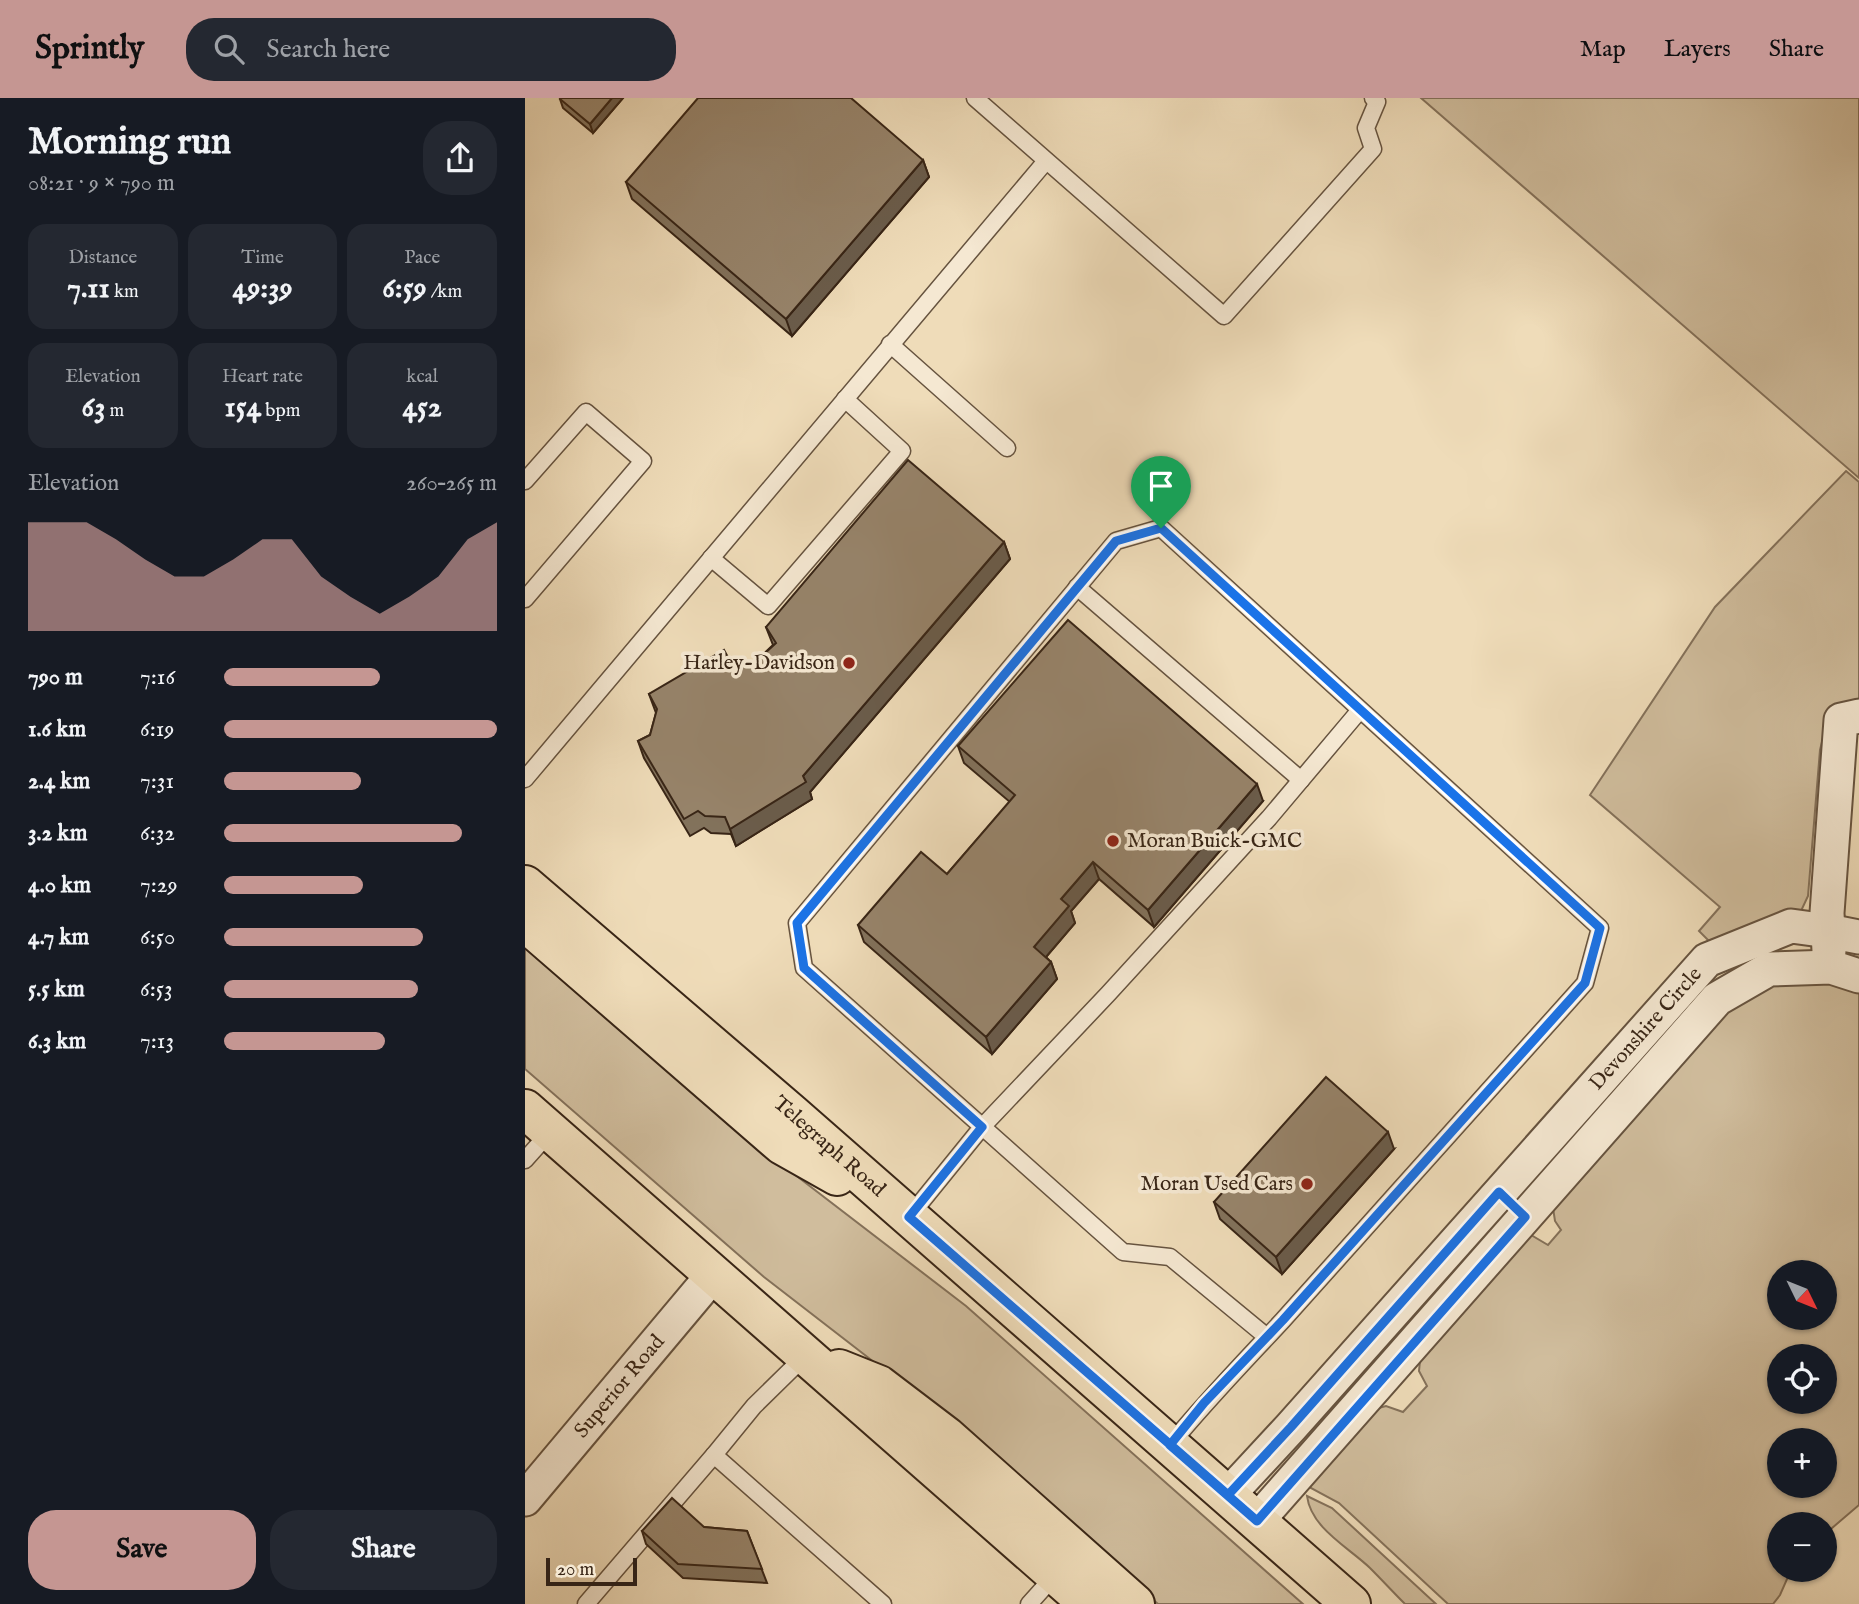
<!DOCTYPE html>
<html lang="en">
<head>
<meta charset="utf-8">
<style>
	body { margin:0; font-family:"IM FELL English",serif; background:#242831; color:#f1f3f6; height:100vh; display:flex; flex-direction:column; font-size:26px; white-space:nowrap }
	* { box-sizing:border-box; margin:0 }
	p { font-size:23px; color:#9ea1a6 }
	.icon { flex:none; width:38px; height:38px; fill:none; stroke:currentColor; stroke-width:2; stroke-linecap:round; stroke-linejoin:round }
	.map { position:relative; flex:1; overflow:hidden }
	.details { display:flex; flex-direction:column; background:#171b24; width:525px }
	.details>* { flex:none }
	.needle { width:46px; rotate:133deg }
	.tools { position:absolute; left:1242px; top:1162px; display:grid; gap:14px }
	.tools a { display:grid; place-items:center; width:70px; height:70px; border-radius:50%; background:#171b24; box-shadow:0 2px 5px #0004; font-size:35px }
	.scale { position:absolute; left:21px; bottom:18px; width:91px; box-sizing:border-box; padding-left:7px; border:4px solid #382516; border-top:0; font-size:19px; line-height:24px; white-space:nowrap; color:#382516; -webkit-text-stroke:5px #f5e8d2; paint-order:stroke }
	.pin { position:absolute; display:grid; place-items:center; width:60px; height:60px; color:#fff; margin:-72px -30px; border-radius:50% 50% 50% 0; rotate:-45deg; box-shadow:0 0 7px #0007 }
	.pin .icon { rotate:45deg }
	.round { display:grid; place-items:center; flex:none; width:74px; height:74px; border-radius:28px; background:#242831 }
	.headline { display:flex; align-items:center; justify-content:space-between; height:119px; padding:0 28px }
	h1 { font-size:38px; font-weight:700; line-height:52px }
	.figures { display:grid; grid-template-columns:repeat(3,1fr); gap:10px; height:119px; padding:7px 28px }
	.figures div { display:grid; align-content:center; border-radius:18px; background:#242831; text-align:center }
	.figures b { font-size:30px; font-weight:700 }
	.figures small { font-size:19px; font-weight:400 }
	.figures p { font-size:19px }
	.chart { height:196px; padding:14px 28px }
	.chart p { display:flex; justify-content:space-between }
	.chart svg { width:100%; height:126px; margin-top:7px; fill:#c59692; opacity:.7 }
	.cta { display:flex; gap:14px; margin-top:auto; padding:14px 28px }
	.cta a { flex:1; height:80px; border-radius:28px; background:#c59692; color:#111; font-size:28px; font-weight:700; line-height:80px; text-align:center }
	.cta a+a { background:#242831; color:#f1f3f6 }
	ul { padding:0 28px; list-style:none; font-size:23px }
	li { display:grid; grid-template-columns:112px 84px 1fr; align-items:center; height:52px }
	li i { height:18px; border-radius:9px; background:#c59692 }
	header { display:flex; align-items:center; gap:42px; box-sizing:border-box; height:98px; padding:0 35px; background:#c59692; color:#111 }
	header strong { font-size:33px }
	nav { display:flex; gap:38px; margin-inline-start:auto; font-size:24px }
	.search { width:490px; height:63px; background:#242831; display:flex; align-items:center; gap:18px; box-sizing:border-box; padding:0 24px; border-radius:28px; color:#9ea1a6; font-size:26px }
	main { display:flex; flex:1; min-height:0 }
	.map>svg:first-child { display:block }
</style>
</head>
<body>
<header>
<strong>Sprintly</strong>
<div class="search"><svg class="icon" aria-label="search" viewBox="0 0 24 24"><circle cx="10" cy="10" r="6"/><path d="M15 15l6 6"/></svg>Search here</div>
<nav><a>Map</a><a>Layers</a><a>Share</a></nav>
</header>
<main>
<section class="details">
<div class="headline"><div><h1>Morning run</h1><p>08:21 · 9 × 790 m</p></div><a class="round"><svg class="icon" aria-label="share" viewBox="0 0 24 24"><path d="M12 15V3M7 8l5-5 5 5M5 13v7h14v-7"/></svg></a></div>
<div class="figures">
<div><p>Distance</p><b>7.11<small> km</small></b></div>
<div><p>Time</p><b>49:39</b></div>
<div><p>Pace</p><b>6:59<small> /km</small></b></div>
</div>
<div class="figures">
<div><p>Elevation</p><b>63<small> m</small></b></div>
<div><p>Heart rate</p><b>154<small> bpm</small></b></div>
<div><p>kcal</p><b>452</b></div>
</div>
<div class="chart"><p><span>Elevation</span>260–265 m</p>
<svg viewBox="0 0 160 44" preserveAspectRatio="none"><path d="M0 44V6L10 6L20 6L30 12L40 19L50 25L60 25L70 19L80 12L90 12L100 25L110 32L120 38L130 32L140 25L150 12L160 6V44z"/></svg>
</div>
<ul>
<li><b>790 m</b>7:16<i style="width:57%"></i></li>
<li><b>1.6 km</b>6:19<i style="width:100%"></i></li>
<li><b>2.4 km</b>7:31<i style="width:50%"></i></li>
<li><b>3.2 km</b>6:32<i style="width:87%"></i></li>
<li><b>4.0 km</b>7:29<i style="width:51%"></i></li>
<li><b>4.7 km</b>6:50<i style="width:73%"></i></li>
<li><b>5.5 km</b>6:53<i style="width:71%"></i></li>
<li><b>6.3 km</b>7:13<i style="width:59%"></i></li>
</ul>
<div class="cta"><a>Save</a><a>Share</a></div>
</section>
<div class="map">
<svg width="1334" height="1506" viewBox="0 0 1334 1506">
	<rect width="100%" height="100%" fill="#efdcb9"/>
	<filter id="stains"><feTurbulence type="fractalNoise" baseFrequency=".00286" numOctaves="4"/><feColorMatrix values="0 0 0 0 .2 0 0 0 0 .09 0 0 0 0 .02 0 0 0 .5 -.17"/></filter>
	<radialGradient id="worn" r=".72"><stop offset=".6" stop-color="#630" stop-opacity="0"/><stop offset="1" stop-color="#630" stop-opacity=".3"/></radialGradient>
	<g fill="#d0bd9d" stroke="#84715a" stroke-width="2" fill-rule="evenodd">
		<polygon points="896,0 1334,0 1334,380"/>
		<polygon points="1321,373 1334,384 1334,606 1300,632 1295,652 1283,798 1276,813 1190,849 1174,833 1195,809 1065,697 1190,509"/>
		<polygon points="0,838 243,1056 441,1208 778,1506 633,1506 442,1336 239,1179 0,971"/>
		<path d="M1271 880 1334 885V1407L1300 1436V1426H1255V1472H1266L1255 1497 1248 1506H923L814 1405 784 1389 850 1311 861 1308 878 1314 902 1288 894 1273 895 1263 998 1138 1006 1137 1023 1147 1036 1132 1030 1123 1028 1110 1194 913 1234 890ZM1255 1174H1300V1220H1255ZM1255 1258H1300V1304H1255ZM1255 1342H1300V1388H1255Z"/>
		<path d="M782 1398 807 1410 911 1506H880C868 1494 857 1482 845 1470 823 1449 786 1430 782 1398Z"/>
	</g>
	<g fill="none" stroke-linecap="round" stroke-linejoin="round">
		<g stroke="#66533f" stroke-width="19">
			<g id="lane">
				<polyline points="450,0 699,218 848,51 841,30 852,4 848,0"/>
				<polyline points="365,246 482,350"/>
				<polyline points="0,383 61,314 118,363 0,501"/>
				<polyline points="186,460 243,508 377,353 320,301"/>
				<polyline points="552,489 776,682"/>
				<polyline points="0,681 521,63"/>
				<polyline points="0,1062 25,1034"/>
				<polyline points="384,1119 457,1029 583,896 744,720 835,612"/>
				<polyline points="280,1258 229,1308 189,1357 358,1506"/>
				<path d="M645 1347C681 1303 720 1263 758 1222L1060 885 1075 830 636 430 591 443 272 825 279 870 598 1154 645 1159 742 1239"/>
				<polyline points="61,1506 189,1357"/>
				<polyline points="504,1506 531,1476"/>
			</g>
		</g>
		<g stroke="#66533f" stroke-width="37">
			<g id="street">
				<polyline points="1304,853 1302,815 1316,622 1334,618"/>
				<path id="s1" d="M703 1397 766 1329 1182 862 1266 828 1303 833 1334 839"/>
				<path id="s2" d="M0 1401 188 1177"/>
				<polyline points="732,1423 1192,901 1244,871 1306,869 1334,878"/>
			</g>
		</g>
		<g stroke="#382516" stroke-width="42">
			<g id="primary">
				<path id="s3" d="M0 787 267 1016 826 1506"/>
				<polyline points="0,824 257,1047 312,1078"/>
				<polyline points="0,1011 564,1506"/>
				<polyline points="314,1271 354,1287 421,1338 610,1506"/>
			</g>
		</g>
		<use href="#lane" stroke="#f5e8d2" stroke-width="16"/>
		<use href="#street" stroke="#f5e8d2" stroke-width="33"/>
		<use href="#primary" stroke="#efdcb9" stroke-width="38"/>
	</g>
	<g fill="#82725c" stroke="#382516" stroke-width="2">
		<polygon points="36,0 98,0 68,35 38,10 35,1"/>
		<polygon points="398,62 404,79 267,238 107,101 101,84"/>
		<polygon points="479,444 485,461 285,694 287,701 211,748 206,736 186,735 179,730 165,738 119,660 113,643 125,637 131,615 124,596 205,563 228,566 248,547 241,529"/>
		<polygon points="433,648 738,703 629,829 574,781 546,813 550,825 521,859 526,864 532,881 467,956 339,844 333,827 422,776 485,704 439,665"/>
		<polygon points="869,1051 757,1176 695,1121 689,1104"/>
		<polygon points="179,1429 222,1433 242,1485 158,1480 121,1446 117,1433"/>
	</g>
	<g fill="#6a5c4b" stroke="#382516" stroke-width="2">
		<polygon points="87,0 98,0 68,35 65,26"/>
		<polygon points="398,62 404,79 267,238 261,221"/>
		<polygon points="479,444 485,461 285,694 287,701 211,748 205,731 278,678"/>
		<polygon points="732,686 738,703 629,829 623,812"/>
		<polygon points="568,764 574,781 546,813 550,825 515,866 509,849 536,801"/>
		<polygon points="526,864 532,881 467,956 461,939"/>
		<polygon points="863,1034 869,1051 757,1176 751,1159"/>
	</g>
	<g fill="#97846b" stroke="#382516" stroke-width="2">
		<polygon points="36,0 87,0 65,26 35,1"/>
		<polygon points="173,0 326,0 398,62 261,221 101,84"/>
		<polygon points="383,362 479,444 278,678 281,684 205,731 200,719 180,718 173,713 159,721 113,643 125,637 132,611 124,596 199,552 205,563 228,566 251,545 241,529"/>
		<polygon points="543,522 732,686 623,812 568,764 536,801 544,808 509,849 526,864 461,939 333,827 396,754 422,776 490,697 433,648"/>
		<polygon points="801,979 863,1034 751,1159 689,1104"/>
		<polygon points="147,1400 179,1429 222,1433 237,1471 153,1466 117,1433"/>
	</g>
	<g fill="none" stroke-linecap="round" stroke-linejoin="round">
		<g stroke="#fff" stroke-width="14">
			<polyline id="route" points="636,430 591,443 272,825 279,870 457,1029 384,1119 703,1397 766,1329 974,1094 1000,1119 732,1423 645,1347 679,1305 758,1222 1060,885 1075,830 636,430"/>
		</g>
		<use href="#route" stroke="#1a73e8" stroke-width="9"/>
	</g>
	<g fill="#8f2418" stroke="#f5e8d2" stroke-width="2.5">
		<circle cx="324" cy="565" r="7"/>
		<circle cx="588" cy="743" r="7"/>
		<circle cx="782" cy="1086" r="7"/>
	</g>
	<g text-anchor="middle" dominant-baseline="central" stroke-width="7" stroke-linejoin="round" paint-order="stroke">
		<g font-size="21" fill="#382516" stroke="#f5e8d2" text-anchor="end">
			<text x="310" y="565">Harley-Davidson</text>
			<text x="602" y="743" text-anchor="start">Moran Buick-GMC</text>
			<text x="768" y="1086">Moran Used Cars</text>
		</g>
		<g font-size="21" fill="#382516" stroke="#f5e8d2">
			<text stroke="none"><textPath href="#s1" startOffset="626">Devonshire Circle</textPath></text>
			<text stroke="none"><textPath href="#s3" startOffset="401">Telegraph Road</textPath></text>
			<text stroke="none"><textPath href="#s2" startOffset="147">Superior Road</textPath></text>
		</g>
	</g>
	<rect width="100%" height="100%" filter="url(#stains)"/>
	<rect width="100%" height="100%" fill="url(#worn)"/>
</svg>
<div class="tools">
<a><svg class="needle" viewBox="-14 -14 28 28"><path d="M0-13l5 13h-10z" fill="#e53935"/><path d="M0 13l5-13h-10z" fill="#9ea1a6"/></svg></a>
<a><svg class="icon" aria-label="locate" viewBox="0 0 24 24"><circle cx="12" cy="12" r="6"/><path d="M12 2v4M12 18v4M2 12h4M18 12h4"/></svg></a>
<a>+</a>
<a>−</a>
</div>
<div class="scale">20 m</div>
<div class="pin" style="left:636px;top:430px;background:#1e9e55"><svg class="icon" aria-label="arrive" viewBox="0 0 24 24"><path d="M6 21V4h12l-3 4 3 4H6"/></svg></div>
</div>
</main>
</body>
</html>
